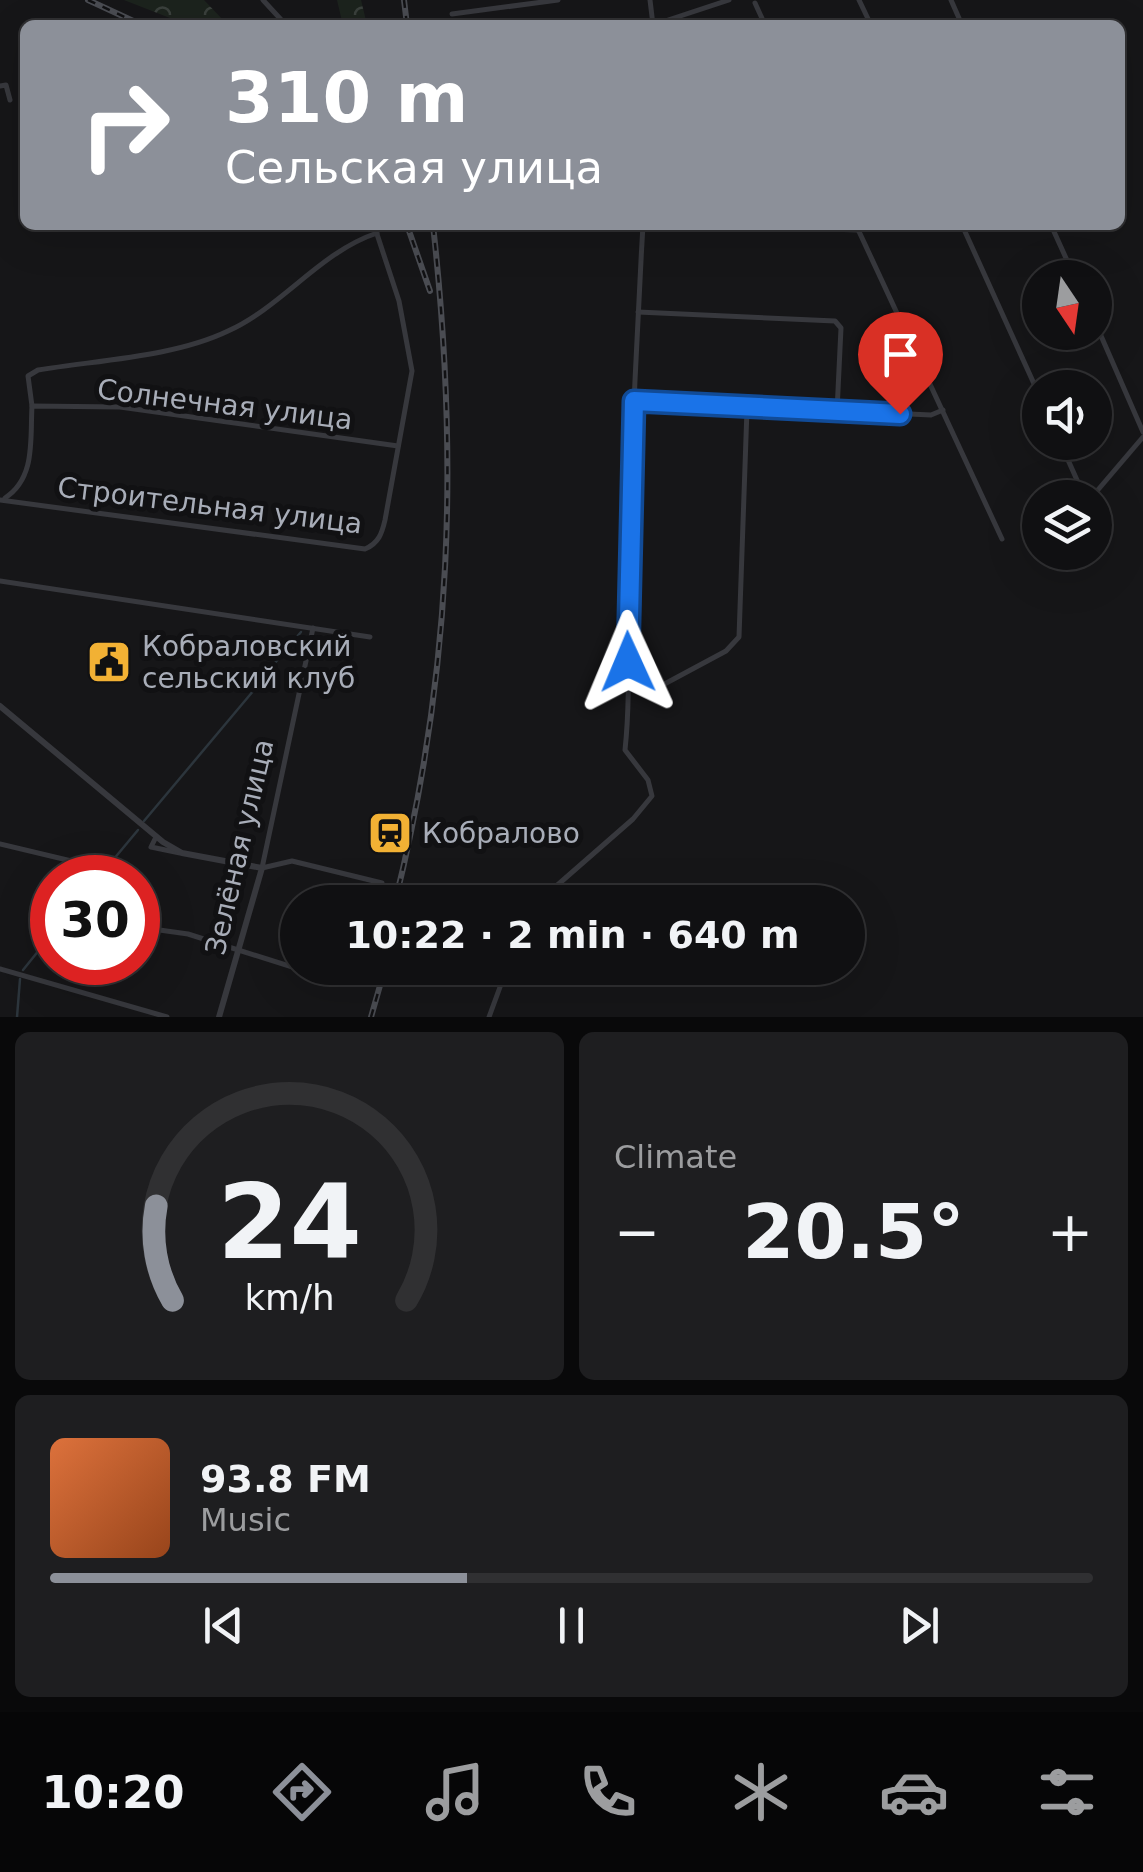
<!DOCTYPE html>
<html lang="en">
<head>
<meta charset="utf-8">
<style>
	body { margin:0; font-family:"DejaVu Sans",sans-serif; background:#1e1e20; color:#f1f3f6; height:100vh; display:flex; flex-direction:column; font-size:38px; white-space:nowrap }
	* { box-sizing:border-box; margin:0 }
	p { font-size:32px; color:#9c9d9f }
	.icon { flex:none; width:55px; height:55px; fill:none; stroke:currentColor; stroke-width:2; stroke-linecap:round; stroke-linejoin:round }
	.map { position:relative; height:1017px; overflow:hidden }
	.details { display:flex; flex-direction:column; gap:15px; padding:15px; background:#09090a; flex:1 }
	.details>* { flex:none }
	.banner { position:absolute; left:20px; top:20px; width:1105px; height:210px; border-radius:15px; box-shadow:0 10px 40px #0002,0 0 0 2px #303032; background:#8c9099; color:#fff; overflow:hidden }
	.needle { width:65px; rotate:167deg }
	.buttons { position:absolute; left:1022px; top:260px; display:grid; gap:20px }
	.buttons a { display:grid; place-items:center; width:90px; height:90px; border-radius:50%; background:#101012; box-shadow:0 10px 40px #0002,0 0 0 2px #303032; font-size:50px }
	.speed { position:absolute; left:30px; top:855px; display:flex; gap:20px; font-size:50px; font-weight:700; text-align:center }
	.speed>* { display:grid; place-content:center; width:130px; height:130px; border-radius:50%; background:#101012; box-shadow:0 10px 40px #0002,0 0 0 2px #303032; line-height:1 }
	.speed .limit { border:15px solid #d22; background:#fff; color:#111 }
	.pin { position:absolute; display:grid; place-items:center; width:85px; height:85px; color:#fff; margin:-102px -42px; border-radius:50% 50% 50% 0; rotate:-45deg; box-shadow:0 0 10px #0007 }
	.pin .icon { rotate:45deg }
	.me { position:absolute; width:110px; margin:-55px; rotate:359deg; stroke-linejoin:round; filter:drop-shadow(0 0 8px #0008) }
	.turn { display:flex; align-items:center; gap:35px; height:210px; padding:0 40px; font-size:45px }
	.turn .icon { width:130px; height:130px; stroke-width:2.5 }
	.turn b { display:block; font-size:70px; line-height:85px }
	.big { font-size:75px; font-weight:700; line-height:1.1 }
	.details .tile { flex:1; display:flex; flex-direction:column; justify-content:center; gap:15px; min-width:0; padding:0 35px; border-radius:15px; background:#1e1e20 }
	.details .dial { align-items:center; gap:0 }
	.dial svg { height:260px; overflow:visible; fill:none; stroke:#303032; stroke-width:7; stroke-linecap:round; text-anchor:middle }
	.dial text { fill:#f1f3f6; stroke:none }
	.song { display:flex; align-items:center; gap:30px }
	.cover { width:120px; height:120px; border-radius:15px; background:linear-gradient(135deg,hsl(20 70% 55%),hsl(20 70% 35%)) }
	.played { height:10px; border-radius:5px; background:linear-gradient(90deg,#8c9099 40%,#303032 40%) }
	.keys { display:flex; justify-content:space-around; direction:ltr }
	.heat { display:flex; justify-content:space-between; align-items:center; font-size:55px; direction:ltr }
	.details .tiles { flex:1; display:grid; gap:15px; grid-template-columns:1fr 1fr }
	.tile:last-child { grid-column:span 2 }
	.trip { position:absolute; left:280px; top:885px; width:585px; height:100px; border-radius:50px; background:#101012; box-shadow:0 10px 40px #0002,0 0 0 2px #303032; font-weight:700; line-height:100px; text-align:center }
	.tab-bar { display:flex; height:160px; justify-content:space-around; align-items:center; background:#060607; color:#9c9d9f }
	.tab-bar .icon { width:70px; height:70px }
	.tab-bar .active { color:#8c9099 }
	.tab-bar b { font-size:45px; color:#f1f3f6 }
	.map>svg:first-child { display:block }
</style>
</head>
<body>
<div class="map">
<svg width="1143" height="1017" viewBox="0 0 1143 1017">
	<defs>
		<pattern id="forest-crowns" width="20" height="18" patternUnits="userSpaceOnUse" patternTransform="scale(2.5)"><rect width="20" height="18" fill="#1c231d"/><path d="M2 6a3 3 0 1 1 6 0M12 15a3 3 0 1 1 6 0" fill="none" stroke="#3a403c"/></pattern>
	</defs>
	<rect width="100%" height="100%" fill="#161618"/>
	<g fill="url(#forest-crowns)">
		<polygon points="124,0 204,0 223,20 220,25 188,25"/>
		<polygon points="337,0 361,0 367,25 343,25"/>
	</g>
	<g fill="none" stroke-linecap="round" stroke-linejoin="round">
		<g stroke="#2c353c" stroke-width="2.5">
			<polyline points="274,664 301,632"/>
			<polyline points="144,821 270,671"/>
			<polyline points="108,866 138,830"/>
			<polyline points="98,878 103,872"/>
			<polyline points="23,970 52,934"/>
			<polyline points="17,1017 20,979"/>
		</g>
		<g stroke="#37383d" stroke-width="5">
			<polyline points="263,0 286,25"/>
			<polyline points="650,0 653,25"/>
			<polyline points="859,0 871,25"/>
			<polyline points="951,0 962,25"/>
			<polyline points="755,3 765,25"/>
			<polyline points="452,14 558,0"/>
			<polyline points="653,25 729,0"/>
			<polyline points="0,86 6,85 10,100"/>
			<polyline points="708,225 858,230 869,225"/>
			<polyline points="856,225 1002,539"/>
			<polyline points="962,225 1040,397"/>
			<polyline points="1051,225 1075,278"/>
			<polyline points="638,312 835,321 841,328 837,411"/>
			<polyline points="1095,322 1143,432"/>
			<polyline points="634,401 931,415 943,410"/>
			<path d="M 32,406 L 28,376 L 38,370 C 98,360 174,357 228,331 C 283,306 320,252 377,233"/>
			<polyline points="1060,442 1085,498"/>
			<path d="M 5,498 C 36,478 30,439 32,406 L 120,407 L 398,446"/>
			<polyline points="1091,498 1143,437"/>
			<path d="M 0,500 L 365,549 C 379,543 382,533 385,520 L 412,371 L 399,301 L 374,225"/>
			<polyline points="0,581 370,637"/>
			<polyline points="313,628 262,868 292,861 382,883"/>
			<polyline points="629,688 657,688 726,651 739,637 747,409"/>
			<polyline points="156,837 151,847 180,853"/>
			<polyline points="0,844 105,869"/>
			<path d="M 538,902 L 633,819 L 652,796 L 648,780 L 625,750 C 631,694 627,638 628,582 C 631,463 636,344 643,225"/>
			<polyline points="138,927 188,934 346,984"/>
			<polyline points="0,969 167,1017"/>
			<polyline points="489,1017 507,968"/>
		</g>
		<polyline stroke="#37383d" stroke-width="6" points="0,706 163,842 182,853 262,868 219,1017"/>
		<defs>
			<g id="rail">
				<polyline points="88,0 142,25"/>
				<polyline points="404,0 407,25"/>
				<polyline points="407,225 430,291"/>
				<path d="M 395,902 C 452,673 459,459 433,225"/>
				<polyline points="371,1017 385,968"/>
			</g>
		</defs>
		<use href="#rail" stroke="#4a4c52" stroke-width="6"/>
		<use href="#rail" stroke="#111113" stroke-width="2.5" stroke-dasharray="8" stroke-linecap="butt"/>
	</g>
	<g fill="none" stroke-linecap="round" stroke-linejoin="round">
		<defs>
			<polyline id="route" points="628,662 634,401 900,414"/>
		</defs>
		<use href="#route" stroke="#114b97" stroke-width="25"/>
		<use href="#route" stroke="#1a73e8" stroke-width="18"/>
	</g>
	<defs>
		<symbol id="civic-square" viewBox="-11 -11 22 22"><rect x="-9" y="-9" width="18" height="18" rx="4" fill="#f2b134" stroke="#111113"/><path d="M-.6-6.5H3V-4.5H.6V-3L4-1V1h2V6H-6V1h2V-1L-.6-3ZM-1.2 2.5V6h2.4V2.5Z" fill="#111"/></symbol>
		<symbol id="station-square" viewBox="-11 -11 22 22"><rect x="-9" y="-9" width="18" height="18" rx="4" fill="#f2b134" stroke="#111113"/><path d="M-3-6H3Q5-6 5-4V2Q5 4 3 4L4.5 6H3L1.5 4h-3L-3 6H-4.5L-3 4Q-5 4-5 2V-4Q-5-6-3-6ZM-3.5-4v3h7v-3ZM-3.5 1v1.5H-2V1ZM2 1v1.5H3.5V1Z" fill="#111"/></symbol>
	</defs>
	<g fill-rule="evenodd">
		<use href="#civic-square" x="84" y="637" width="50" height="50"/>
		<use href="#station-square" x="365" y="808" width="50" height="50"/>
	</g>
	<g text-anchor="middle" stroke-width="10" stroke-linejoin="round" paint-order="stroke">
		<g font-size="28" fill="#a8adb8" stroke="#111113">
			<text transform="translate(225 404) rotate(7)" y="10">Солнечная улица</text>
			<text transform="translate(210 505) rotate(7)" y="10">Строительная улица</text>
			<text transform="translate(239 847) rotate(-77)" y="10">Зелёная улица</text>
		</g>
		<g font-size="28" fill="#a8adb8" stroke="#111113" text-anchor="start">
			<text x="142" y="656">Кобраловский<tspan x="142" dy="32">сельский клуб</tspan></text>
			<text x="422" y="843">Кобралово</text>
		</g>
	</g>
</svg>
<div class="buttons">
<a><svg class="needle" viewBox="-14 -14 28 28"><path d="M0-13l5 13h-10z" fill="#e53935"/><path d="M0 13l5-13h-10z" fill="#9c9d9f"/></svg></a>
<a><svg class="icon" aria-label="sound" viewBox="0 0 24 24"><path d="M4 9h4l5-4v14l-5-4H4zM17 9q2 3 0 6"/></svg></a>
<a><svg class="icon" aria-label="layers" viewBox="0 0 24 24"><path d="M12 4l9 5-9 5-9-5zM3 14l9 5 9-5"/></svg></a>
</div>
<div class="speed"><div class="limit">30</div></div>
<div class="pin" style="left:900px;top:414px;background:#d93025"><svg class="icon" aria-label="arrive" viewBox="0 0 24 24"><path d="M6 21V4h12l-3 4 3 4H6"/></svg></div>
<svg class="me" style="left:628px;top:662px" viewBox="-20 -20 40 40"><path d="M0-17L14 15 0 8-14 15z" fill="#1a73e8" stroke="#fff" stroke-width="4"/></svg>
<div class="trip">10:22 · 2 min · 640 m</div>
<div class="banner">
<div class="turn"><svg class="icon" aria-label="right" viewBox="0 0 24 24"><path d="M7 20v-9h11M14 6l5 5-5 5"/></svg><div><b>310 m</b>Сельская улица</div></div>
</div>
</div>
<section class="details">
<div class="tiles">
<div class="tile dial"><svg viewBox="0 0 100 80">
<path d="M14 69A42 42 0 1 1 86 69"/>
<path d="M14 69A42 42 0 0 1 9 40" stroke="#8c9099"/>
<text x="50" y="56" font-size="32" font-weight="700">24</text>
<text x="50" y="72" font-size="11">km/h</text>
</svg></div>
<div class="tile"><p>Climate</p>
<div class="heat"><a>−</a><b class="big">20.5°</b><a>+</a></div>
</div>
<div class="tile">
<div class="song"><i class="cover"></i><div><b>93.8 FM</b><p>Music</p></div></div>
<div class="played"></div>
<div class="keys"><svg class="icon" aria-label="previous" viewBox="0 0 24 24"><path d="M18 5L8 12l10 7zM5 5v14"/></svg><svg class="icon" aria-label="pause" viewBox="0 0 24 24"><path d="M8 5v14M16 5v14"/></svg><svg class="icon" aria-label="next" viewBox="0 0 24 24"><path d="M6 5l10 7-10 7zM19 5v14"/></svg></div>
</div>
</div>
</section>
<nav class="tab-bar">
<b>10:20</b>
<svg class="icon active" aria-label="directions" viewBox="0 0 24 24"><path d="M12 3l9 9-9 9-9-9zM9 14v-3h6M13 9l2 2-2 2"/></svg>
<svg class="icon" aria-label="music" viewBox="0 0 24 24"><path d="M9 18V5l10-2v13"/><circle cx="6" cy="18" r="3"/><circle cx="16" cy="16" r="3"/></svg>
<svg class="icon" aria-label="phone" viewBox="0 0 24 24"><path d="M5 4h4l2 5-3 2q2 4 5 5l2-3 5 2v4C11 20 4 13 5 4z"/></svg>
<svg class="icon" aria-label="climate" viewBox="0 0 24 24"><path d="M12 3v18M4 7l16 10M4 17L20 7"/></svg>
<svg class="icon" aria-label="car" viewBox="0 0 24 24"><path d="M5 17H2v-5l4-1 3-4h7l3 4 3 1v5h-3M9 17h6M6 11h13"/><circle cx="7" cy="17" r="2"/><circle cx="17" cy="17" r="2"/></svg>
<svg class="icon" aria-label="filters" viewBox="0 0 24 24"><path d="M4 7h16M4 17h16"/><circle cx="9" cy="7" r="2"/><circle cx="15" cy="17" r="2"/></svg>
</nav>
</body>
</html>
